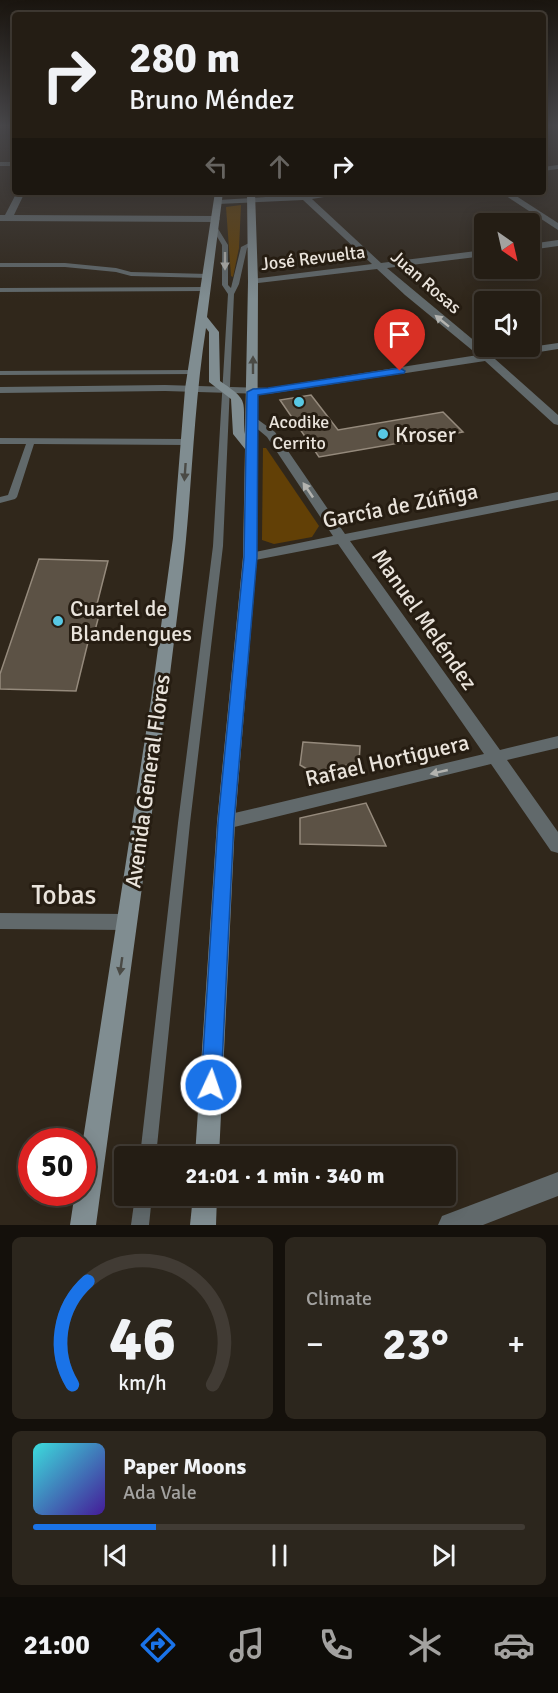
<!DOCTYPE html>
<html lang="en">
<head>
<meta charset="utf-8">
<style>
	body { margin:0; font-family:Signika,sans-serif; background:#2c261d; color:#f1f3f6; height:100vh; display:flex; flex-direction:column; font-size:22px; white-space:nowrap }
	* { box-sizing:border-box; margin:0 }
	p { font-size:20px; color:#a3a2a0 }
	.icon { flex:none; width:33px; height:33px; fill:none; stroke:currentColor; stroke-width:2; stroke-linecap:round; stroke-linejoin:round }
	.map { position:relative; height:1225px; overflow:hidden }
	.panel { display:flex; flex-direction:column; gap:12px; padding:12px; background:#14100b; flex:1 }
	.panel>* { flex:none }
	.guide { position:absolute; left:12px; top:12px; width:534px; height:183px; border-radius:6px; box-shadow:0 3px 15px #0003,0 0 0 2px #413b34; background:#241d14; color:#f1f3f6; overflow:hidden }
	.needle { width:39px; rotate:146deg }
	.fabs { position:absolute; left:474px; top:213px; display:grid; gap:12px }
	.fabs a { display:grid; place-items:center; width:66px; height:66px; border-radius:6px; background:#241d14; box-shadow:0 3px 15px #0003,0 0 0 2px #413b34; font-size:30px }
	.speed { position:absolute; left:18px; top:1128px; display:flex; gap:12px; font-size:30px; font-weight:700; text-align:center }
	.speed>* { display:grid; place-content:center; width:78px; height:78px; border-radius:50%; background:#241d14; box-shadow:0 3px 15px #0003,0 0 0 2px #413b34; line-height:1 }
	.speed .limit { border:9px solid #d22; background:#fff; color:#111 }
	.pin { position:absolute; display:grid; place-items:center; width:51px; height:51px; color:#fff; margin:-62px -26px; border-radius:50% 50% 50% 0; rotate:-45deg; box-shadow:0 0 6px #0007 }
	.pin .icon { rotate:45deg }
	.me { position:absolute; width:66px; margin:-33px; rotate:3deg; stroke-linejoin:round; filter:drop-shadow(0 0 4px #0008) }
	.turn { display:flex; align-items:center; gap:21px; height:126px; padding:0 18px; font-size:27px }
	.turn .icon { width:78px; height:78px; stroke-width:2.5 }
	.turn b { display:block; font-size:42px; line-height:51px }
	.lanes { display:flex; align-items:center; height:57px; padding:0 18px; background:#0003; justify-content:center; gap:30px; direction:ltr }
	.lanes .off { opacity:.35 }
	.big { font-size:45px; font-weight:700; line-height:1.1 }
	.panel .card { flex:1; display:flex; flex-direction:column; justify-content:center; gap:9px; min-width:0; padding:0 21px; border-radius:9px; background:#2c261d }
	.panel .dial { align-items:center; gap:0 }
	.dial svg { height:156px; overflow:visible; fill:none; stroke:#413b34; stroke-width:7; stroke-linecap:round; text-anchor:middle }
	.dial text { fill:#f1f3f6; stroke:none }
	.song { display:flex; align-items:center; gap:18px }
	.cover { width:72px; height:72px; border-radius:9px; background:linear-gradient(135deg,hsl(180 70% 55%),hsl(260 70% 35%)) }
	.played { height:6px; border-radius:3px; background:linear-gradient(90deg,#1a73e8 25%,#413b34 25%) }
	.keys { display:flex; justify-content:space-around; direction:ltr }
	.heat { display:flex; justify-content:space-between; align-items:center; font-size:33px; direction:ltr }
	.panel .tiles { flex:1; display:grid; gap:12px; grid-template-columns:1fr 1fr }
	.card:last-child { grid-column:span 2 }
	.trip { position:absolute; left:114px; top:1146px; width:342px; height:60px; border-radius:6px; background:#241d14; box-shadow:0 3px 15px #0003,0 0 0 2px #413b34; font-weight:700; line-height:60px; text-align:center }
	.tabs { display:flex; height:96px; justify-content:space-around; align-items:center; background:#0e0c08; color:#a3a2a0 }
	.tabs .icon { width:42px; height:42px }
	.tabs .on { color:#1a73e8 }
	.tabs b { font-size:27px; color:#f1f3f6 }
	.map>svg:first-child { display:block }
</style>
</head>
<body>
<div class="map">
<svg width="558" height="1225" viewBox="0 0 558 1225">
	<rect width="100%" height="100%" fill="#30271b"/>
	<g fill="#624006">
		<polygon points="241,205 239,248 233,277 231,276 226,207"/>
		<polygon points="263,448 266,448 319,526 312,537 274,544 262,540"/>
	</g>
	<g fill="#5c5245" stroke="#958a7c" stroke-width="1.5">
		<polygon points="311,395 338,430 443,412 463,432 319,457 280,400"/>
		<polygon points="39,559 108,561 97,604 102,604 93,638 89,638 76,691 0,689 0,674"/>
		<polygon points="303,742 360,746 359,763 312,772 300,765"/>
		<polygon points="366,803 386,846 300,844 300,818"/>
	</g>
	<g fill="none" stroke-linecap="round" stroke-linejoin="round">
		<g fill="#61696b" fill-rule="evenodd">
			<polygon points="215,226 217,227 228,245 228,285 231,288 241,247 251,242 254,244 247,248 239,284 234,294 223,546 190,823 156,1156 140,1156 178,823 213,546 228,294 222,285 222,245 212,228"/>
			<polygon points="0,263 65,263 116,268 131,272 209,274 212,276 209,278 131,276 116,272 65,267 0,267"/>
			<polygon points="0,288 206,287 209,289 206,291 0,292"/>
			<polygon points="194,370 198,372 197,374 0,375 0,371"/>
			<polygon points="0,438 187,439 191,442 187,445 34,444 17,497 15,499 0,503 0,497 8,495 26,444 0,444"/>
			<polygon points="135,1196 152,1196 149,1225 131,1225"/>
		</g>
		<g fill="#61696b" fill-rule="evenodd">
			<rect x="0" y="162" width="15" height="4"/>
			<polygon points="558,165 558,169 543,171 543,167"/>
			<polygon points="17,192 25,192 14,215 216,216 220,219 216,222 0,221 0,215 5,215"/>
			<polygon points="296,192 305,192 307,194 354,192 312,199 381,263 484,250 484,256 387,268 489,353 558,343 558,349 495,359 558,415 558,425 554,424 485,361 268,394 165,391 0,393 0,387 165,385 268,388 478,355 405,295 377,269 250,284 250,280 253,279 372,264 303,200 218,204 214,202 218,200 298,195"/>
			<polygon points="500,192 510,192 558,223 558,230"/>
			<polygon points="558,240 558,246 530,250 530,244"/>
			<polygon points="253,416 275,432 345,534 558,492 558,500 350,541 500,750 558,736 558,748 507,760 558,832 558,853 551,851 491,764 226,829 219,827 217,822 219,817 226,815 484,754 338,544 250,561 243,557 250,553 333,536 267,437 247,420"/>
			<polygon points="0,913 127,914 134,916 137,922 134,928 127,930 0,929"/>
			<polygon points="558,1172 558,1196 483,1225 438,1225 442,1216"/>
		</g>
		<g fill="#808d91" fill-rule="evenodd">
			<path d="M 215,192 L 223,192 L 207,317 L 219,332 L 220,381 C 251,402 242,400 245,434 L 248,282 L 247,192 L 255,192 L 258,282 L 257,557 L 235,822 L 219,1156 L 195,1156 L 217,822 L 243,557 L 245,449 L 233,434 L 231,399 L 209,382 L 209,332 L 206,328 C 193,411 192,494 182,577 C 156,793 125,1009 96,1225 L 70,1225 L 75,1192 L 82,1192 L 82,1146 L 151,700 L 173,538 L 185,389 Z"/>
			<polygon points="193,1196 217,1196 216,1225 190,1225"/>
		</g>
	</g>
	<defs><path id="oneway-solid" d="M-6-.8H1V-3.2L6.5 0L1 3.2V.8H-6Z" transform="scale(1.5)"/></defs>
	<g fill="#b3b3af">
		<use href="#oneway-solid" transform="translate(225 261) rotate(90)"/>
		<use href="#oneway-solid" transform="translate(442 321) rotate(-141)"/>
		<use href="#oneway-solid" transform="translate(308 490) rotate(-124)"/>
		<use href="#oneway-solid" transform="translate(439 772) rotate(167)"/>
	</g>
	<g fill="#4a4a45">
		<use href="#oneway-solid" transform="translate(253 365) rotate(-90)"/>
		<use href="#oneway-solid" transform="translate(185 472) rotate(94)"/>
		<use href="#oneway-solid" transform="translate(121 966) rotate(98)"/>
	</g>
	<linearGradient id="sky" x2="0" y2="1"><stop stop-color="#1a150f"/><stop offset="0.42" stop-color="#48474a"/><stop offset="1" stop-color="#48474a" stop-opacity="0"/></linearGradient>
	<rect width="558" height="299" fill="url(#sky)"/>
	<polygon fill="#1a73e8" stroke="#114b97" stroke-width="1.5" points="400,368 405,371 404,373 258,395 257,557 234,822 221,1085 218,1092 211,1094 204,1092 201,1085 218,822 244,557 247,392 253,389 268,388"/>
	<g fill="#58c8e4" stroke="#261d12" stroke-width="2">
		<circle cx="299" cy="402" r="6"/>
		<circle cx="383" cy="434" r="6"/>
		<circle cx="58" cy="621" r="6"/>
	</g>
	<g text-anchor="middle" stroke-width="6" stroke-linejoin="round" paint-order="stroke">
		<g font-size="18" fill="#eae4dc" stroke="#261d12">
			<text transform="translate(313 258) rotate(-7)" y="6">José Revuelta</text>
			<text transform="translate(426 282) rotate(41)" y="6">Juan Rosas</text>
		</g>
		<g font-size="18" fill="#eae4dc" stroke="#261d12">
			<text x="299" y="428">Acodike<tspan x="299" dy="21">Cerrito</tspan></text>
		</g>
		<g font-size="22" fill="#eae4dc" stroke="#261d12" text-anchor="start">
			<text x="395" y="442">Kroser</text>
			<text x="70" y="616">Cuartel de<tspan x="70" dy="25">Blandengues</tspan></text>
		</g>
		<g font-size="22" fill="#eae4dc" stroke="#261d12">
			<text transform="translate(400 505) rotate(-11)" y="8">García de Zúñiga</text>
			<text transform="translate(425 619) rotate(55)" y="8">Manuel Meléndez</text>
			<text transform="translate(387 760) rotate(-13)" y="8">Rafael Hortiguera</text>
			<text transform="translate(147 781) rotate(-82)" y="8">Avenida General Flores</text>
		</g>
		<g font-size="27" fill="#eae4dc" stroke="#261d12">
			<text x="64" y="904">Tobas</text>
		</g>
	</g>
</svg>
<div class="fabs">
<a><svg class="needle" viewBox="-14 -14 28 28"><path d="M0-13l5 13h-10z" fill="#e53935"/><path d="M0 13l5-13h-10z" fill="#a3a2a0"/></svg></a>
<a><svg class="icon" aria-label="sound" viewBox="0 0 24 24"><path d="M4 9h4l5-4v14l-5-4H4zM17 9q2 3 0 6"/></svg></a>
</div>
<div class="speed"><div class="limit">50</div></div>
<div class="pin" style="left:400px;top:371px;background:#d93025"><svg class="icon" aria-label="arrive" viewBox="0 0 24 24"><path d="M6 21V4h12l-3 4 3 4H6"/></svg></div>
<svg class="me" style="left:211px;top:1085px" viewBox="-20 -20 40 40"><circle r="17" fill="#1a73e8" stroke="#fff" stroke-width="3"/><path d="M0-11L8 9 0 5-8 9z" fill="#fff"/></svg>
<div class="trip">21:01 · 1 min · 340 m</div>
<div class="guide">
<div class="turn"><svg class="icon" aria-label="right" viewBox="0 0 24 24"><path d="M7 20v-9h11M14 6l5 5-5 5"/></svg><div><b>280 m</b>Bruno Méndez</div></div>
<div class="lanes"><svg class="icon off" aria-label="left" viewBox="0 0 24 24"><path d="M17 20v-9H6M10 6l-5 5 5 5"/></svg><svg class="icon off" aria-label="ahead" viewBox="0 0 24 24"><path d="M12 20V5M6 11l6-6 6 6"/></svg><svg class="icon" aria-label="right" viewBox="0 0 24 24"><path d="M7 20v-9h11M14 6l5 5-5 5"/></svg></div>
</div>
</div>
<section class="panel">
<div class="tiles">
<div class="card dial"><svg viewBox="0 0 100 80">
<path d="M14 69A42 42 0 1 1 86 69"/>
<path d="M14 69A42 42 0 0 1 22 16" stroke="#1a73e8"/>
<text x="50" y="56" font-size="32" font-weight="700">46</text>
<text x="50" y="72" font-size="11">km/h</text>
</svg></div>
<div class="card"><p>Climate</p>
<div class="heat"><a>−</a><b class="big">23°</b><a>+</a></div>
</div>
<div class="card">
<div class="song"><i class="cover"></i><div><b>Paper Moons</b><p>Ada Vale</p></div></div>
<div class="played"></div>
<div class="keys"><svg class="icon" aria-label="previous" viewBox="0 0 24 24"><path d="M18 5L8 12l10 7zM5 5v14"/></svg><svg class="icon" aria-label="pause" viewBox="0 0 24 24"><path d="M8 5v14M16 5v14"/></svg><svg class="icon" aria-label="next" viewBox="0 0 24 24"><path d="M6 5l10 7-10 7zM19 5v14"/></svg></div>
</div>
</div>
</section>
<nav class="tabs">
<b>21:00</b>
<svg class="icon on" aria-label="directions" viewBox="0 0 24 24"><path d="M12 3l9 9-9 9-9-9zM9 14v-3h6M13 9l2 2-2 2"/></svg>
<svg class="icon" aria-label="music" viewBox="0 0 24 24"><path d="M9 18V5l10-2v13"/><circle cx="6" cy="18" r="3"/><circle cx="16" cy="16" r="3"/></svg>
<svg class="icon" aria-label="phone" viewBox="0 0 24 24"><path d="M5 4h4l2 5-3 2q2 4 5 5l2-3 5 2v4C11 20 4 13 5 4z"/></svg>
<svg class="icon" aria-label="climate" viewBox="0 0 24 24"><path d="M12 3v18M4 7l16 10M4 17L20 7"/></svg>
<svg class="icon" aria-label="car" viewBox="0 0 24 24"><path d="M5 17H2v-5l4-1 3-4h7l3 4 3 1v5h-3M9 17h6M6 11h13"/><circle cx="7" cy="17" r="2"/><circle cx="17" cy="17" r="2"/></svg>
</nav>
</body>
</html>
